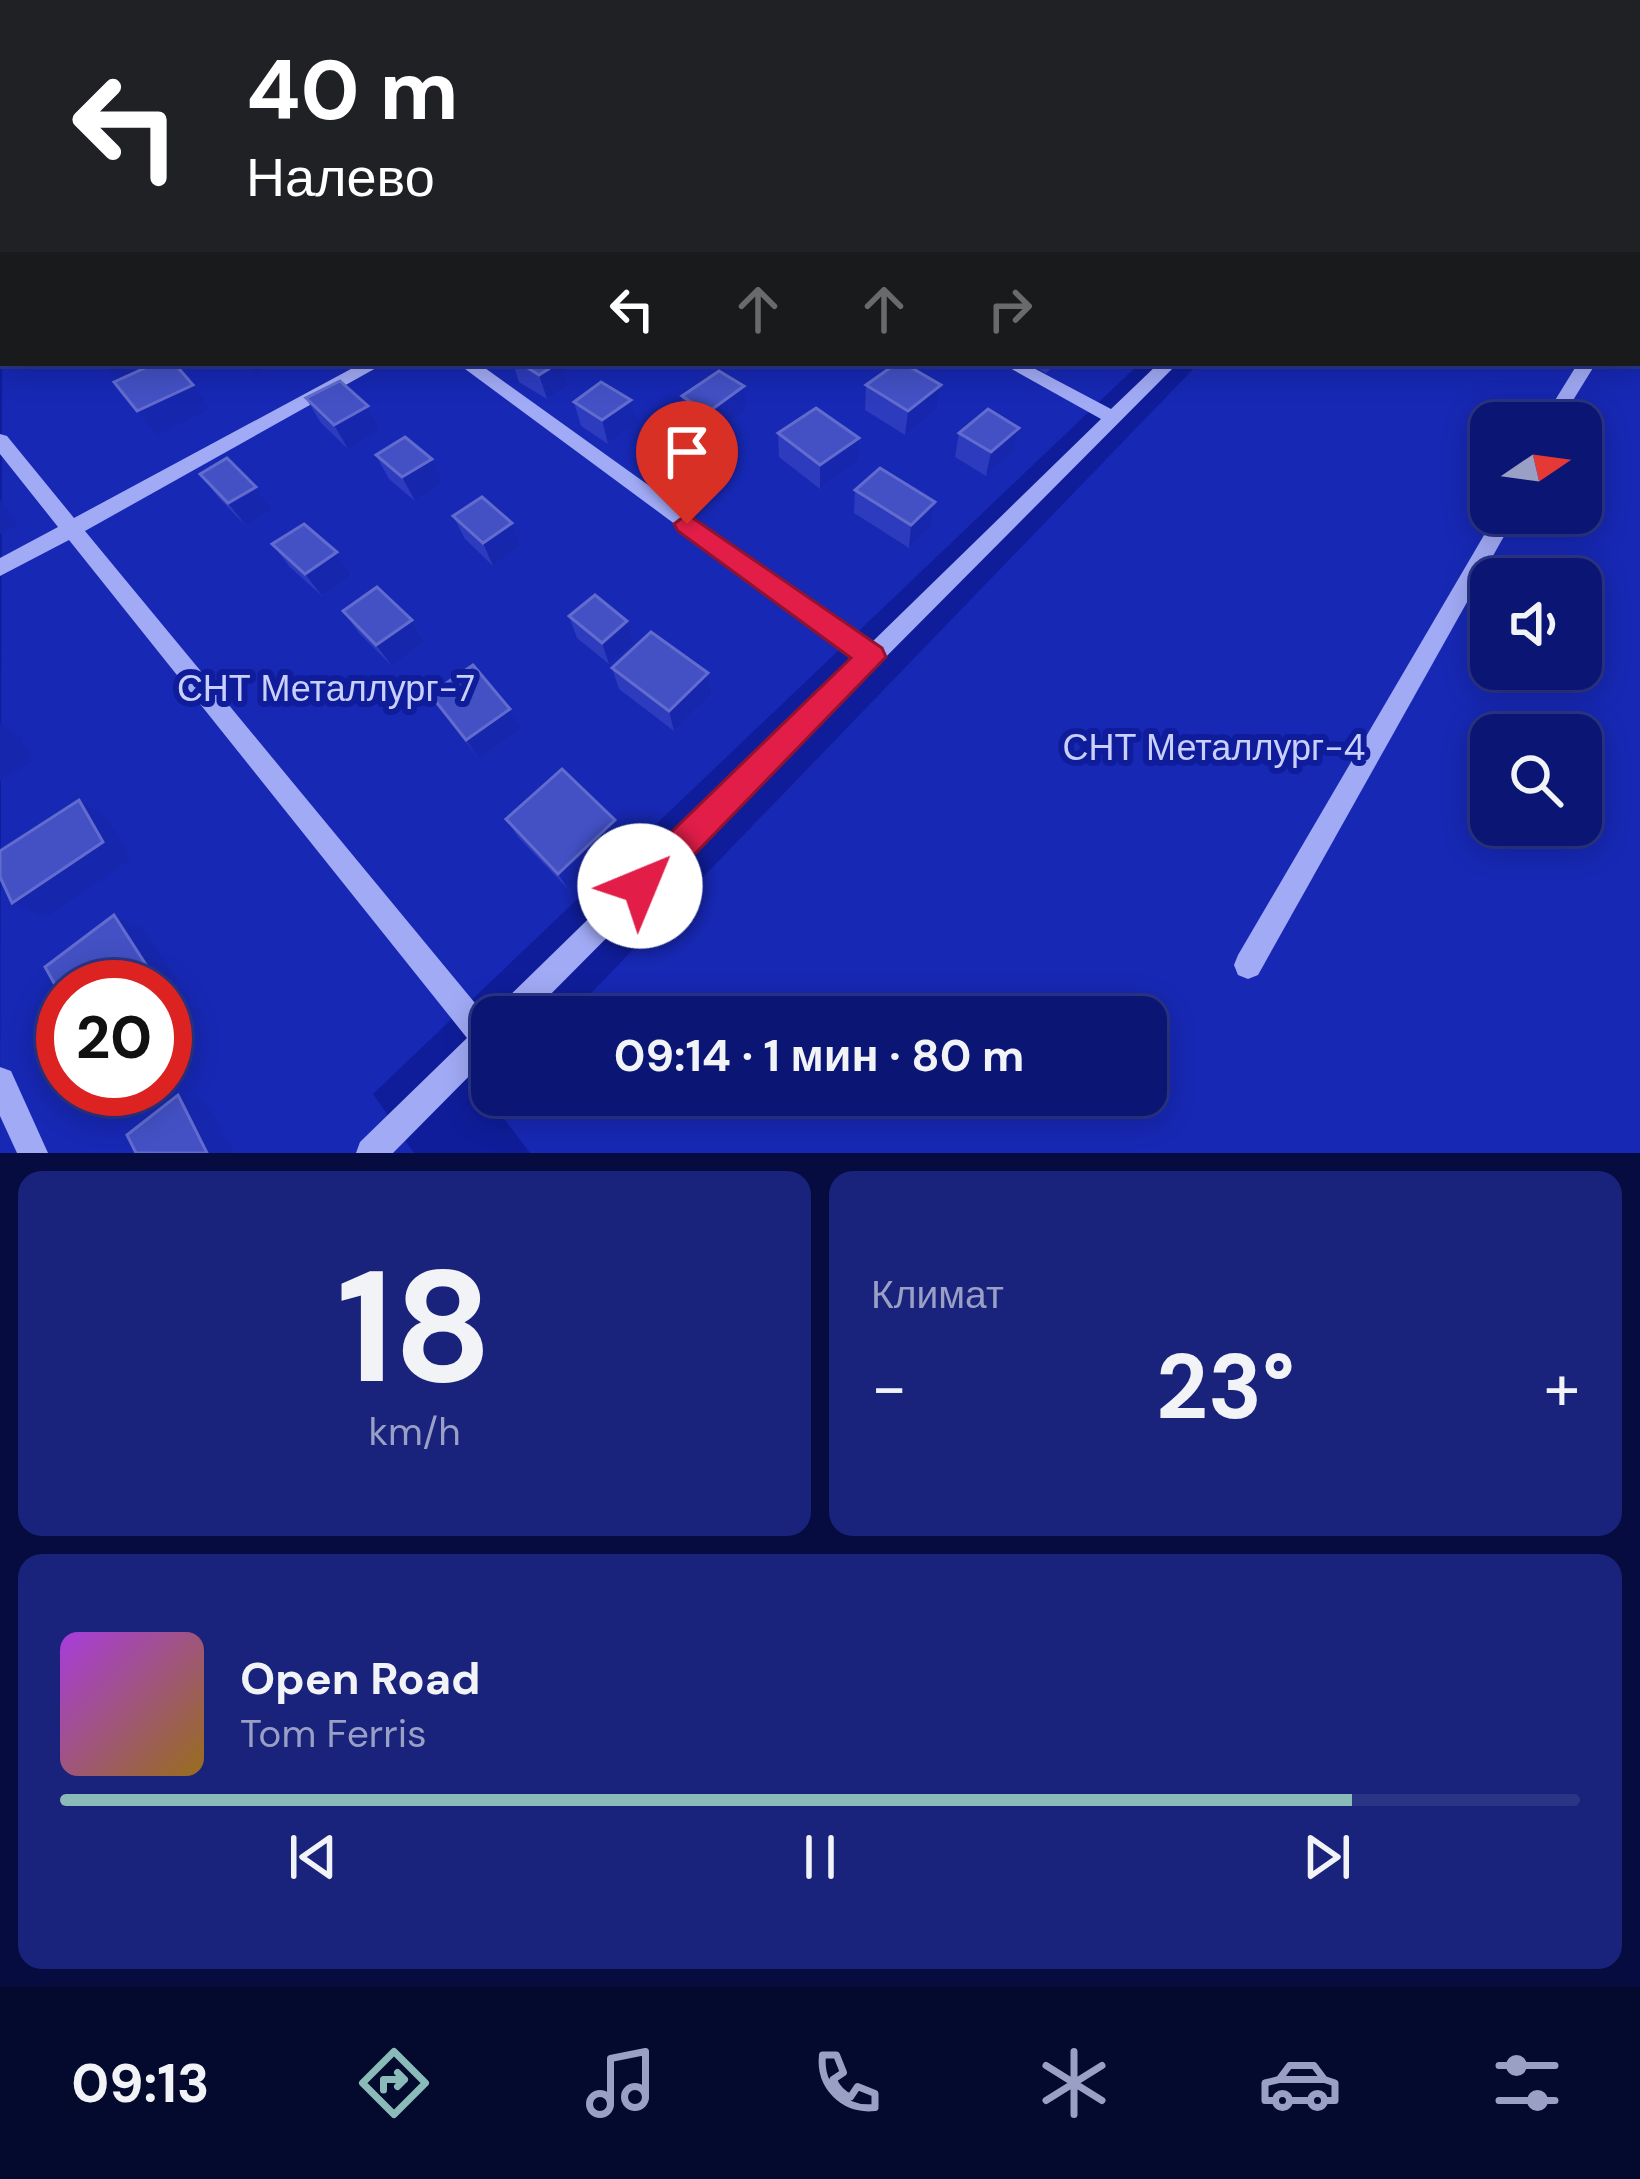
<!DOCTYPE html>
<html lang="ru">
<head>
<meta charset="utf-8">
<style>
	body { margin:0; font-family:"DM Sans",sans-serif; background:#19237c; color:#f1f3f6; height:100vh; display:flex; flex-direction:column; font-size:45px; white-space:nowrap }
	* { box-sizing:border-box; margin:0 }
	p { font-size:39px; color:#9a9fc5 }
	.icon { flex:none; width:66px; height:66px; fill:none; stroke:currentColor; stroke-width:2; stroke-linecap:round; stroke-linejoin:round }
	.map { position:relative; height:1153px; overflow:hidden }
	.sheet { display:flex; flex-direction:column; gap:18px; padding:18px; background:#060c40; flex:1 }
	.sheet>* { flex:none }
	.hud { position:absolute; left:0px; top:0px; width:1641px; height:366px; box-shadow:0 6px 30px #0003,0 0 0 3px #2b3586; background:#202124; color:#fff; overflow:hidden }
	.needle { width:78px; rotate:77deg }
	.tools { position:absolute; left:1470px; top:402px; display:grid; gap:24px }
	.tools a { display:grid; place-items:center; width:132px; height:132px; border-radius:24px; background:#0b1674; box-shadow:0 6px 30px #0003,0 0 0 3px #2b3586; font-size:60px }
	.speed { position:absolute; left:36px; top:960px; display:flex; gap:24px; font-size:60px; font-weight:700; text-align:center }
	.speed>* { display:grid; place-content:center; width:156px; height:156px; border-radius:50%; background:#0b1674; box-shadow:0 6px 30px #0003,0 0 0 3px #2b3586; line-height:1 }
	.speed .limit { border:18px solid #d22; background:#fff; color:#111 }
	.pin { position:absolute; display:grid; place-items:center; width:102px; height:102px; color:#fff; margin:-123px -51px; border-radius:50% 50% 50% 0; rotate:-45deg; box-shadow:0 0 12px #0007 }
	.pin .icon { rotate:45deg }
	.me { position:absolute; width:132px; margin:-66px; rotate:45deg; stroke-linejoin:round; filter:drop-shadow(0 0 9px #0008) }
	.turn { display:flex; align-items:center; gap:42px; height:252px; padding:0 48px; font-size:54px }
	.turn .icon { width:156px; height:156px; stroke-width:2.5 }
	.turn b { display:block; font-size:84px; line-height:102px }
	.lanes { display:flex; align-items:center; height:114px; padding:0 48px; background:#0003; justify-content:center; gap:60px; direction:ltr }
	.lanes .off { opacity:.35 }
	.big { font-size:90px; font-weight:700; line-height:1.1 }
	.sheet .tile { flex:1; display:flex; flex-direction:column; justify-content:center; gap:18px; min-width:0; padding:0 42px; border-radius:24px; background:#19237c }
	.sheet .dial { align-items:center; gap:0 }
	.dial b { font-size:156px; line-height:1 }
	.song { display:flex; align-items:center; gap:36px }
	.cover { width:144px; height:144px; border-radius:18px; background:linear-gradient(135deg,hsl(280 70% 55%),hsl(40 70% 35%)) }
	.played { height:12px; border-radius:6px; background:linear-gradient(90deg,#8bbbb9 85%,#2b3586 85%) }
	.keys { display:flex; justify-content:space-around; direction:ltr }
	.heat { display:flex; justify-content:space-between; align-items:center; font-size:66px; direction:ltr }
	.sheet .tiles { flex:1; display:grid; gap:18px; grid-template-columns:1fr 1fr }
	.tile:last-child { grid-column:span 2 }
	.trip { position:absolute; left:471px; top:996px; width:696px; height:120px; border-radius:24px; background:#0b1674; box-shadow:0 6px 30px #0003,0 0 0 3px #2b3586; font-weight:700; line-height:120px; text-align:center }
	.tab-bar { display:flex; height:192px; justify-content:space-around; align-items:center; background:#04092e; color:#9a9fc5 }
	.tab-bar .icon { width:84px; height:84px }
	.tab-bar .selected { color:#8bbbb9 }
	.tab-bar b { font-size:54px; color:#f1f3f6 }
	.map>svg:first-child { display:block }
</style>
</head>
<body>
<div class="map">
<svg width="1640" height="1153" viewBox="0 0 1640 1153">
	<rect width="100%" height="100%" fill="#0f1d9a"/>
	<g fill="#1728b4" fill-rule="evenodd">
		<polygon points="287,0 1524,0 1530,3 266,3"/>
		<path d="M 3,43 L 3,363 L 1140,363 L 373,1094 L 414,1153 L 0,1153 ZM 63,987 L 165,987 L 165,1089 L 63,1089 Z"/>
		<path d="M 1640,199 L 1640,1153 L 530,1153 L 489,1099 L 493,1095 L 1146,1095 L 1146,1017 L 568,1017 L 1199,363 L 1638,363 ZM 1491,423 L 1581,423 L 1581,513 L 1491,513 ZM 1491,579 L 1581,579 L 1581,669 L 1491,669 ZM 1491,735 L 1581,735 L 1581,825 L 1491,825 Z"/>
	</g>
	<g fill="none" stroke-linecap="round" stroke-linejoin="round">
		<g fill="#a1abf5" fill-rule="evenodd">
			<polygon points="300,0 334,0 330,3 295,3"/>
			<polygon points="656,0 672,0 676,3 660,3"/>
			<polygon points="1027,0 1042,0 1024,3"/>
			<polygon points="1512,0 1527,0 1530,3 1515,3"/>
			<polygon points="1538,0 1552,0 1556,3 1541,3"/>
			<rect x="0" y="34" width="3" height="6"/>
			<polygon points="1638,40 1640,41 1640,49 1638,48"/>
			<polygon points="3,173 3,182 0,183 0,174"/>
			<rect x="1638" y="201" width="2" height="9"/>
			<polygon points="1640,280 1640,292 1638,293 1638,281"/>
			<polygon points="362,363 385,363 85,531 489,1020 492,1019 492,1053 393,1153 356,1153 360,1142 467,1038 69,540 0,576 0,558 58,527 0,454 0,434 7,436 74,518"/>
			<polygon points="457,363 478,363 870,644 1101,419 1001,363 1024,363 1111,409 1159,363 1178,363 528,1017 494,1017 498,1007 856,658"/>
			<polygon points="1578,363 1596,363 1559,423 1541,423"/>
			<polygon points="1497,513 1517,513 1258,975 1248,979 1238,975 1234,965 1238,955"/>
			<polygon points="0,1067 11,1071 48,1153 17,1153 0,1116"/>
		</g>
	</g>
	<g fill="#2d3cbe">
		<rect x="756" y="0" width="37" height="3"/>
		<polygon points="905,0 944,0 943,3 905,3"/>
		<polygon points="1152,0 1186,0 1186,3 1151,3"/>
		<polygon points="513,363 562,363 569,385 547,399 519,382"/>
		<polygon points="1027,363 1057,363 1046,373"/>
		<polygon points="866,385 941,385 937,410 905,435 865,410"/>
		<polygon points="682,396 746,411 710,437 686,421"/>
		<polygon points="306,398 368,406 381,431 348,449 321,423"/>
		<polygon points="574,402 637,424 608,444 581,426"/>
		<polygon points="1019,428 1013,452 986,476 955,457 959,433"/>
		<polygon points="778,433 858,462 820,489 779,457"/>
		<polygon points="376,455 443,482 415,501 389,479"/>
		<polygon points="200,474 256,487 273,510 246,526 218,497"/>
		<polygon points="855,490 935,502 932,526 909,548 854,513"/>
		<polygon points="453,516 512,523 521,546 493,566 465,539"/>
		<polygon points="272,544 337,552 352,575 322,596 290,567"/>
		<polygon points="343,611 412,620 425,642 392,666 359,633"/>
		<polygon points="569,616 627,621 634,643 609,664 577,638"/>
		<polygon points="612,668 708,673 712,694 674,731 619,689"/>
		<polygon points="430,694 521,729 479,759"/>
		<polygon points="506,819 615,820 623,837 569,890 518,837"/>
	</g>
	<g fill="#1727ad">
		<polygon points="266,0 302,0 303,3 268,3"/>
		<polygon points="438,0 466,0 466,3 439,3"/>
		<rect x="561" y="0" width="23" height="3"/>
		<rect x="775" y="0" width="18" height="3"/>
		<polygon points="3,217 3,249 0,250 0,218"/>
		<polygon points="3,264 3,287 0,284 0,265"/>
		<polygon points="103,363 151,363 116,380"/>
		<polygon points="248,363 275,363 255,374"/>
		<polygon points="558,363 562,363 569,385 547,399 539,375"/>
		<polygon points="193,385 210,409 157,435 137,411"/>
		<polygon points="941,385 937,410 905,435 908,411"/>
		<polygon points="744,386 746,411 710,437 707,413"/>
		<polygon points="631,400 637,424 608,444 602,420"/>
		<polygon points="368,406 381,431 348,449 334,425"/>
		<polygon points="1019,428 1013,452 986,476 991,452"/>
		<polygon points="859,438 858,462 820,489 820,465"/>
		<polygon points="432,459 443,482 415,501 402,477"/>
		<polygon points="256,487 273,510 246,526 228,503"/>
		<polygon points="0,499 17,526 0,534"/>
		<polygon points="935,502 932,526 909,548 911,525"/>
		<polygon points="512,523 521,546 493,566 483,543"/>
		<polygon points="337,552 352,575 322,596 305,574"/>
		<polygon points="412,620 425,642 392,666 376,645"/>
		<polygon points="627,621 634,643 609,664 602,643"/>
		<polygon points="708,673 712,694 674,731 669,711"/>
		<polygon points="510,709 521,729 479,759 466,740"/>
		<polygon points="0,723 19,735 33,760 0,781"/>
		<polygon points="79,800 108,818 131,859 45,918 12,903"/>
		<polygon points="615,820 623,837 569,890 558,874"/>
		<polygon points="114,915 144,929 177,981 165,990 165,987 123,987"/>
		<polygon points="178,1095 207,1102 234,1153 207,1153"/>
	</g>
	<g fill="#4351c5" stroke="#616cce" stroke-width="3">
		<polygon points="821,0 856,0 850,3 829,3"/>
		<polygon points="1354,0 1379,0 1375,3 1364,3"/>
		<polygon points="3,243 3,264 0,265 0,244"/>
		<polygon points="156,363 174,363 193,385 137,411 114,382"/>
		<polygon points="520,363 558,363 539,375"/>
		<polygon points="897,363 903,363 941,385 908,411 866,385"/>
		<polygon points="719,371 744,386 707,413 682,396"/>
		<polygon points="340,381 368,406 334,425 306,398"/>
		<polygon points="601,382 631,400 602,420 574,402"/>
		<polygon points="816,408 859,438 820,465 778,433"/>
		<polygon points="988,409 1019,428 991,452 959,433"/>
		<polygon points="405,437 432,459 402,477 376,455"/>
		<polygon points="227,458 256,487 228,503 200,474"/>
		<polygon points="880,468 935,502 911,525 855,490"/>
		<polygon points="482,497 512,523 483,543 453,516"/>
		<polygon points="304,524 337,552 305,574 272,544"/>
		<polygon points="377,587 412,620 376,645 343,611"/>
		<polygon points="595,595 627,621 602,643 569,616"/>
		<polygon points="651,632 708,673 669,711 612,668"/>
		<polygon points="473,665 510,709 466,740 430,694"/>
		<polygon points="562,769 615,820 558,874 506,819"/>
		<polygon points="79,800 103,842 12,903 0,877 0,851"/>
		<polygon points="114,915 148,968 123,987 63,987 63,999 45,967"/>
		<polygon points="178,1095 207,1153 136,1153 127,1135"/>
	</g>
	<polygon fill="#e11d48" stroke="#92132f" stroke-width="3" points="687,514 882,648 886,657 652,898 640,903 628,898 623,886 628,874 851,658 678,531 674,524"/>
	<g text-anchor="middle" stroke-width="12" stroke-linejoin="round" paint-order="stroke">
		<g font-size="36" fill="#cad0fe" stroke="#0f1d9a">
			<text x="326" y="701">СНТ Металлург-7</text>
			<text x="1214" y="760">СНТ Металлург-4</text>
		</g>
	</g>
</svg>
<div class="tools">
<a><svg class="needle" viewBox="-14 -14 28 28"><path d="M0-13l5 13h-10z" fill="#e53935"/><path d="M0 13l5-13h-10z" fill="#9a9fc5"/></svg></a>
<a><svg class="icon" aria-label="sound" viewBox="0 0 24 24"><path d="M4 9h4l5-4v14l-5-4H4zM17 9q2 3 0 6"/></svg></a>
<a><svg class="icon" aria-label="search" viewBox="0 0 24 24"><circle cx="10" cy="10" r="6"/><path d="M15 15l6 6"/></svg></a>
</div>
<div class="speed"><div class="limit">20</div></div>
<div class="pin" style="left:687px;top:524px;background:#d93025"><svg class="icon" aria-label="arrive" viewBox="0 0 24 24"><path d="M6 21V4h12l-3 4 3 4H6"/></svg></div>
<svg class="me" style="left:640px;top:886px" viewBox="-20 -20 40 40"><circle r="19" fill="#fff"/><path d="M0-13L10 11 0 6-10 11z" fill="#e11d48"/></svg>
<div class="trip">09:14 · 1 мин · 80 m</div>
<div class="hud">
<div class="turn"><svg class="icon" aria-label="left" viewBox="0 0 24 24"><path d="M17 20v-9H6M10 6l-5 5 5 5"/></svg><div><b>40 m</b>Налево</div></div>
<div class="lanes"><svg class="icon" aria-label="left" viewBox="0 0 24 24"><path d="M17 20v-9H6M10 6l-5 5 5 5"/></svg><svg class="icon off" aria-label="ahead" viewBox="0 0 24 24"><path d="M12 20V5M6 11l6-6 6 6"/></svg><svg class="icon off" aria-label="ahead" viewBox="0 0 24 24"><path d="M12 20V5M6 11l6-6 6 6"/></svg><svg class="icon off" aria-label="right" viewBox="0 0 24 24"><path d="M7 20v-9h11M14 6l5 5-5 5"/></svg></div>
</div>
</div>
<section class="sheet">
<div class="tiles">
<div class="tile dial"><b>18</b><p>km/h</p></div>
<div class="tile"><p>Климат</p>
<div class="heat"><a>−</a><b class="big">23°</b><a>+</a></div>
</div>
<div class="tile">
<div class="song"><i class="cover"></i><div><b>Open Road</b><p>Tom Ferris</p></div></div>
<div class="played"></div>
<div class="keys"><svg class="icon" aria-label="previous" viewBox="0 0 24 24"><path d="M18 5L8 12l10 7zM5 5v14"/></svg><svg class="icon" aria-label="pause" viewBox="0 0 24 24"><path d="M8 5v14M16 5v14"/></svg><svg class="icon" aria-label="next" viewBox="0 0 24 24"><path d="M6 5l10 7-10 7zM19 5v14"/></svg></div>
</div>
</div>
</section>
<nav class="tab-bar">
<b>09:13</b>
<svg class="icon selected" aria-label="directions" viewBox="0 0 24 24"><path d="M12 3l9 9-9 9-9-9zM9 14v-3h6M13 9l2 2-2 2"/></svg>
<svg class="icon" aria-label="music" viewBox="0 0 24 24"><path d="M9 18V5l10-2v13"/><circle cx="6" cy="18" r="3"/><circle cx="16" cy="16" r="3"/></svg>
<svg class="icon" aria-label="phone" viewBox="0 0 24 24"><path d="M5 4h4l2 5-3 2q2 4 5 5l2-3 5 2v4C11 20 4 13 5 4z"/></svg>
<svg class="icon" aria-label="climate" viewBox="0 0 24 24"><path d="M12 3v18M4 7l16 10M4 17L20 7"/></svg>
<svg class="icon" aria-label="car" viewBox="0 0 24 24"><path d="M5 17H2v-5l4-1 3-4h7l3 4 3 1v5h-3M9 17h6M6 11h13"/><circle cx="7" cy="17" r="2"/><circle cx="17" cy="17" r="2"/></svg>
<svg class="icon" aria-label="filters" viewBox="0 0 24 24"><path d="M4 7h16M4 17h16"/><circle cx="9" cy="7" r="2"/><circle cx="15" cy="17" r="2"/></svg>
</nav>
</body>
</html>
